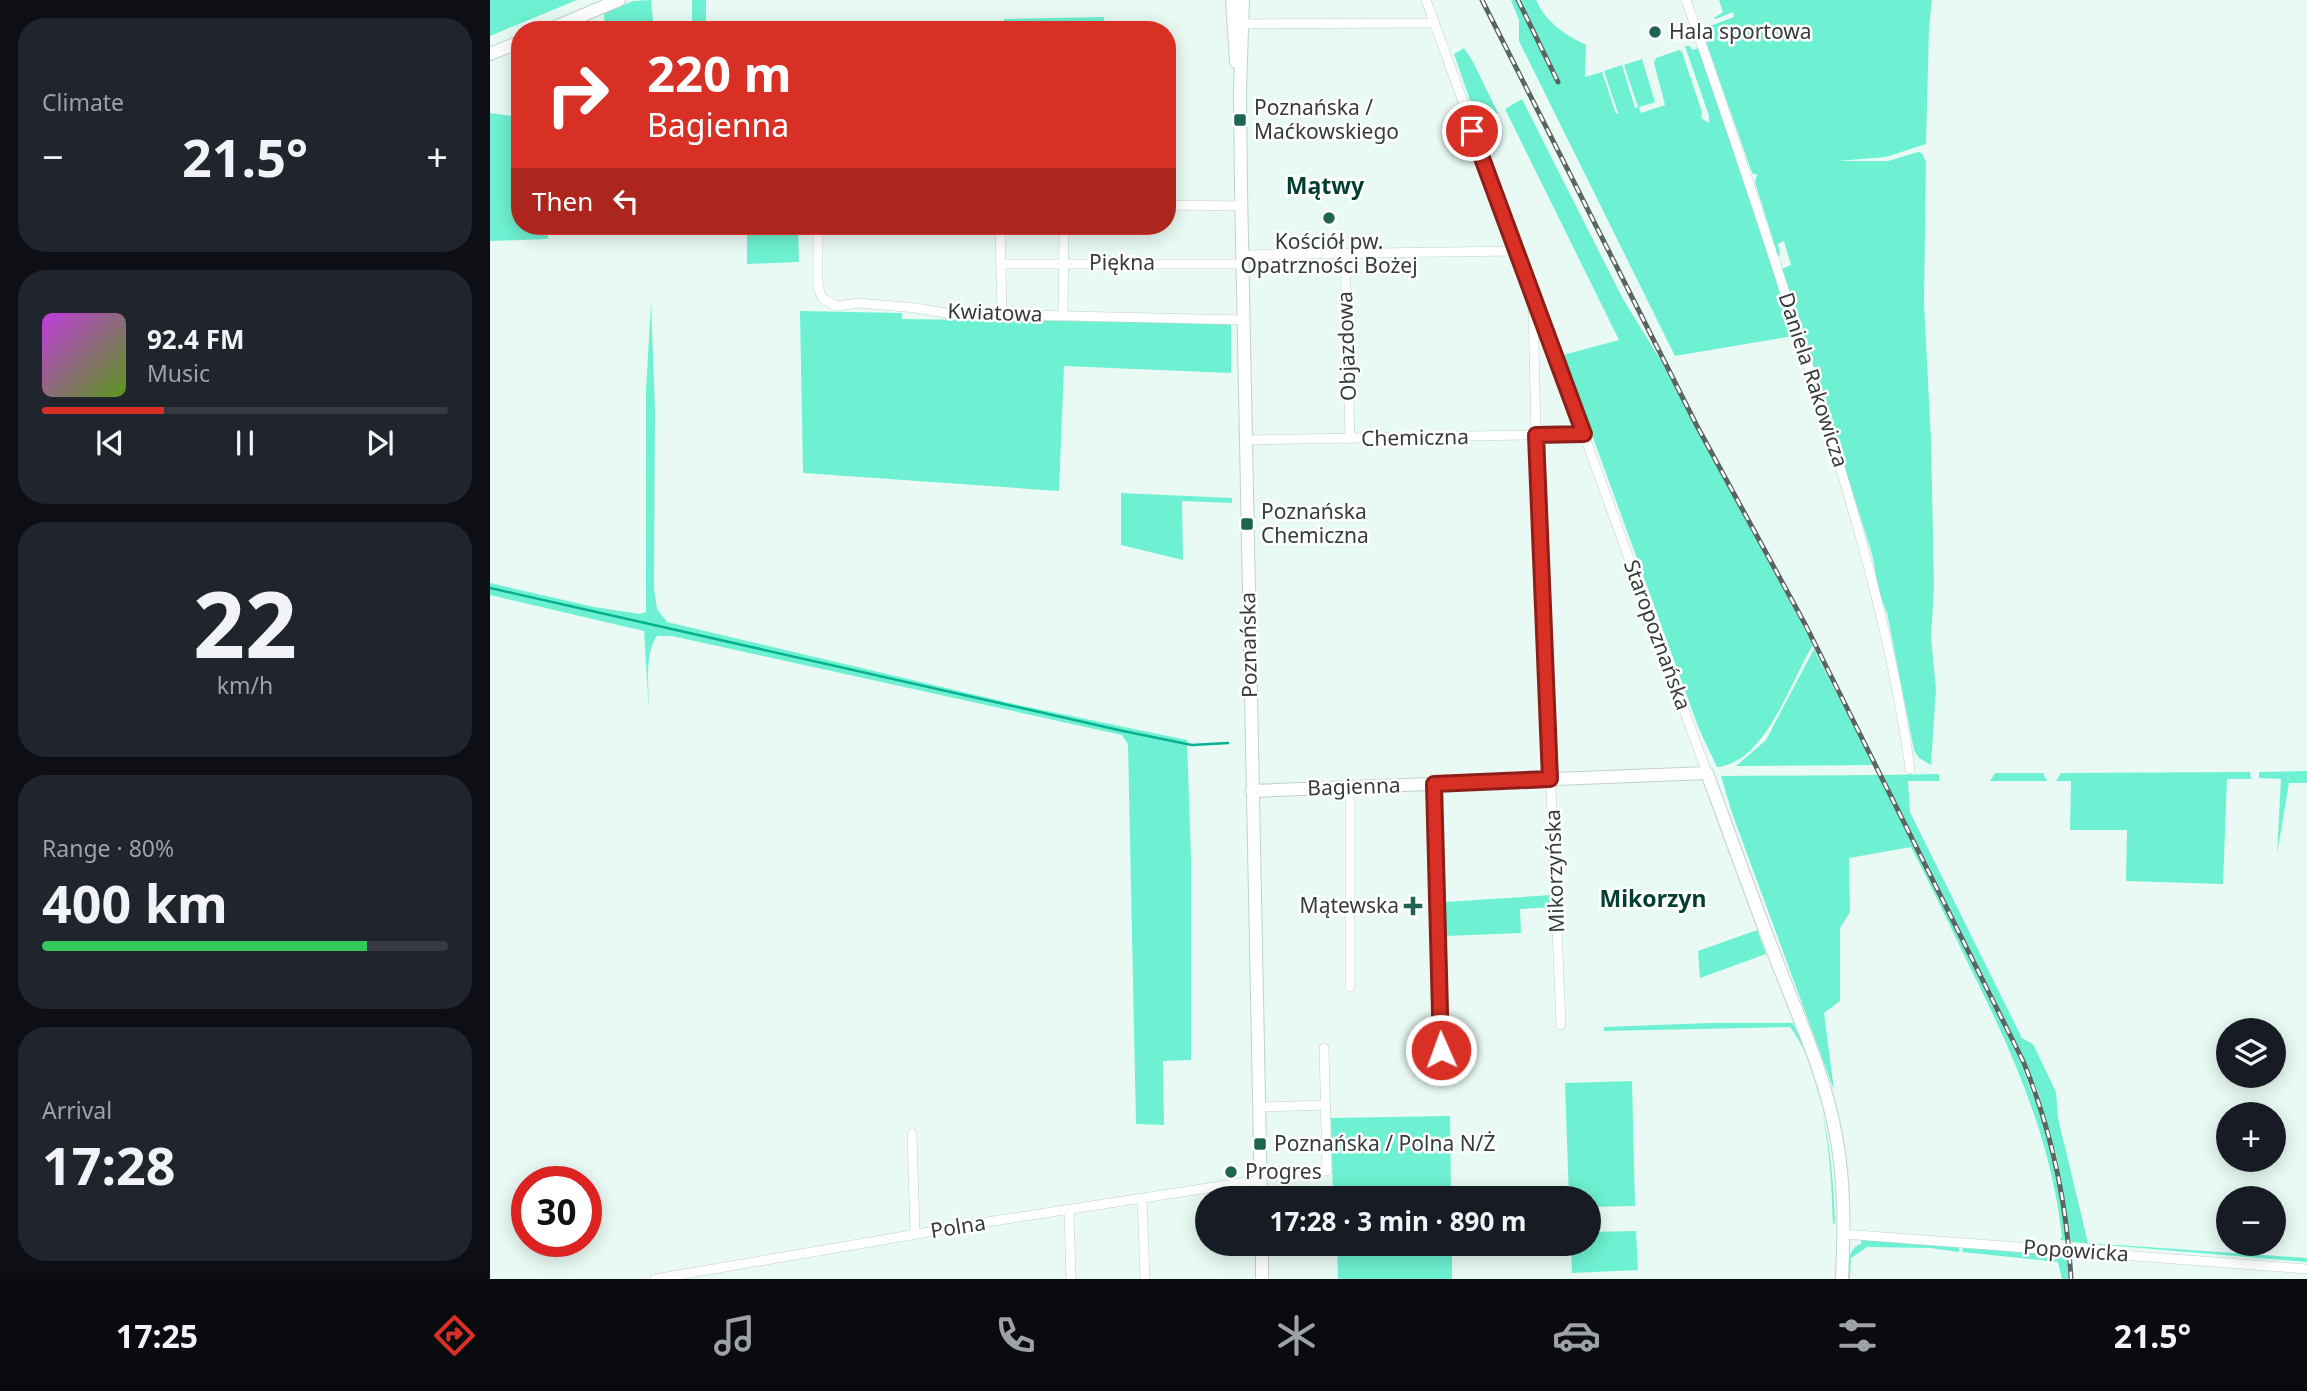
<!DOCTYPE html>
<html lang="en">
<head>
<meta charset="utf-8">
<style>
	body { margin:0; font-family:"Noto Sans",sans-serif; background:#20242c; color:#f1f3f6; height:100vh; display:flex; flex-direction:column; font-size:26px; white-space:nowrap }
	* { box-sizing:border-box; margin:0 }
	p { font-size:23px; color:#9ea1a6 }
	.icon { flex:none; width:38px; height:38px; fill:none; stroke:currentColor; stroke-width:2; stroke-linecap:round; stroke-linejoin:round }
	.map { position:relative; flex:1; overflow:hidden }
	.drawer { display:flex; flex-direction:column; gap:18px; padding:18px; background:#0d0f14; width:490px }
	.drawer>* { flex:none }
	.top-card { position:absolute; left:21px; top:21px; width:665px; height:214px; border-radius:28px; box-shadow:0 4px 18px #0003; background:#d93025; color:#fff; overflow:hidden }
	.controls { position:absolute; left:1726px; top:1018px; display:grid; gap:14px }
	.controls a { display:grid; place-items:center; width:70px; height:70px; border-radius:50%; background:#171b24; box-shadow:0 4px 18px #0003; font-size:35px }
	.speed { position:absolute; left:21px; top:1166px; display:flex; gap:14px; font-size:35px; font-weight:700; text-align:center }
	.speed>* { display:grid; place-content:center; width:91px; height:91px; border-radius:50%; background:#171b24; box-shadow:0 4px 18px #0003; line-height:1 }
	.speed .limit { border:10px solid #d22; background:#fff; color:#111 }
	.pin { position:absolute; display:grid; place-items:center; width:60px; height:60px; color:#fff; margin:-30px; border:4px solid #fff; border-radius:50%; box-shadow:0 2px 7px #0007 }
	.me { position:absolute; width:77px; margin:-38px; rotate:358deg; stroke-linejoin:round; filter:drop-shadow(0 0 5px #0008) }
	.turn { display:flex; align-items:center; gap:24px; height:147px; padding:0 21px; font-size:32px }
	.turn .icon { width:91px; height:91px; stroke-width:2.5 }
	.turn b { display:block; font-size:49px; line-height:60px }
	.then { display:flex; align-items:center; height:66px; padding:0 21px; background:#0003; gap:14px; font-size:26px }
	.big { font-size:52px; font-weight:700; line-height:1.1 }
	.drawer .tile { flex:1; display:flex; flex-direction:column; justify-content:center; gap:10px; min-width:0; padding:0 24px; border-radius:28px; background:#20242c }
	.drawer .dial { align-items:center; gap:0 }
	.dial b { font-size:91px; line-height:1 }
	.song { display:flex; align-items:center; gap:21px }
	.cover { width:84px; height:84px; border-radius:10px; background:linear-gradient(135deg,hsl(290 70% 55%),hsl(90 70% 35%)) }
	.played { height:7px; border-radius:4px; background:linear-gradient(90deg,#d93025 30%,#363941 30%) }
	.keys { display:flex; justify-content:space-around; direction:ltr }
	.heat { display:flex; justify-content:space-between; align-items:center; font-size:38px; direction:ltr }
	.charge { height:10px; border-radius:5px; background:linear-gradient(90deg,#34c759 80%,#363941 0) }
	.trip { position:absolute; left:705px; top:1186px; width:406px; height:70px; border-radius:35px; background:#171b24; box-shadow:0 4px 18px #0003; font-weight:700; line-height:70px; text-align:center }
	.tabs { display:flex; height:112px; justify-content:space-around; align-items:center; background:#090b0e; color:#9ea1a6 }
	.tabs .icon { width:49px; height:49px }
	.tabs .on { color:#d93025 }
	.tabs b { font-size:32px; color:#f1f3f6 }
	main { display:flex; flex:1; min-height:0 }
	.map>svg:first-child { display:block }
</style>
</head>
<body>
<main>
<section class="drawer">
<div class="tile"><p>Climate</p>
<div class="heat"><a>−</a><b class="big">21.5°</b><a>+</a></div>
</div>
<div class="tile">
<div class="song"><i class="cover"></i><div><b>92.4 FM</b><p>Music</p></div></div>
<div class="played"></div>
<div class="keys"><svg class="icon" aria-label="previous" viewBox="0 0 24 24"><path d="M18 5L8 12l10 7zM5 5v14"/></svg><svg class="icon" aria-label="pause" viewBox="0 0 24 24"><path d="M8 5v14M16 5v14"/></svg><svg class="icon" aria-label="next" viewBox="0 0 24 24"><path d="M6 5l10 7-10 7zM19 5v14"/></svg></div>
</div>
<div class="tile dial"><b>22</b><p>km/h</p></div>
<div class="tile"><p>Range · 80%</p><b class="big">400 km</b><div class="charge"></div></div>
<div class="tile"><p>Arrival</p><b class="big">17:28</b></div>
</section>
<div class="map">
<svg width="1817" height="1279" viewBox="0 0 1817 1279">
	<rect width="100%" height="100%" fill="#e9faf4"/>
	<g fill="#6ef1d2">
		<polygon points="0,0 87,0 0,36 0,39"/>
		<polygon points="161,0 164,30 115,30 114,13 143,1"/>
		<rect x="202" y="0" width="14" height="30"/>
		<path d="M 1021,0 L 1046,0 C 1056,22 1075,35 1096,45 L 1095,77 L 1112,72 L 1126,114 L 1128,113 L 1114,71 L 1132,65 L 1145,108 L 1148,107 L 1134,65 L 1152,59 L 1165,102 L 1149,107 L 1151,113 L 1175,105 L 1164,63 L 1166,58 L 1189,50 L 1192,52 L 1212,112 L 1211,118 L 1219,123 L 1219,116 L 1195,46 L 1200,46 L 1202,50 L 1209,48 L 1258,190 L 1303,336 L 1185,356 L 1029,41 L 1029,20 Z"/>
		<polygon points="1229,0 1442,0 1439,28 1436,144 1396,157 1348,161 1398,161 1428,152 1432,153 1436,162 1434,303 1441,440 1444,586 1441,637 1446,689 1441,765 1429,758 1424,750 1397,613 1390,596 1382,554 1292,269 1301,265 1294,241 1288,244 1290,255 1288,256 1265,182 1267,174 1263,174 1261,170 1215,39 1218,37 1215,37 1212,29 1244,17 1243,12 1226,19 1224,18 1233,12"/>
		<polygon points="614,17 615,30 514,30 514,19"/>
		<polygon points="415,22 415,30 345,30 344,23"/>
		<polygon points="974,48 982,60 1008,113 991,123 988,123 964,54"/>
		<path d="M 1032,99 L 1133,299 L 1171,361 L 1323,645 C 1300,681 1276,763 1227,767 L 1209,729 L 1073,355 L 1129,340 L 1015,109 Z"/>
		<polygon points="0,113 30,117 30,226 58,226 58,239 0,241"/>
		<polygon points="257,226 308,226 309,262 257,264"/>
		<path d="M 161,303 L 165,409 L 164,588 L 167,609 L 177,622 L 524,704 L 697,740 L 701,859 L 701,1060 L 673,1061 L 674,1125 L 646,1124 L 638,744 L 632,735 L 182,636 L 167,636 C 154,654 159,689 159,711 L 154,631 L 0,595 L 0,583 L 104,607 L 150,614 L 156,612 L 156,391 Z"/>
		<polygon points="310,311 412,313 412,319 741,323 741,373 574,366 569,491 313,473"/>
		<polygon points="631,493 742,498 742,503 692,501 693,560 631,545"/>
		<polygon points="1324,649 1383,765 1246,766 1276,740"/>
		<polygon points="1817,771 1817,783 1799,783 1787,854 1791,779 1769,778 1769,772"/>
		<polygon points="1760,772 1761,779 1737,779 1733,884 1636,881 1637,830 1580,830 1581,781 1566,781 1571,773"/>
		<polygon points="1505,773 1553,773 1557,781 1500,781"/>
		<polygon points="1449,774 1449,781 1418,781 1420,812 1532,1038 1543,1044 1566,1092 1568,1118 1598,1243 1817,1258 1817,1262 1581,1242 1567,1157 1548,1092 1520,1030 1392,775"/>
		<path d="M 1388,775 L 1530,1061 L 1557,1133 L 1569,1187 L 1578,1241 L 1570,1240 L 1572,1237 C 1561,1135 1520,1047 1475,957 C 1457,920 1440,883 1421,847 L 1359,858 L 1360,912 L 1350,928 L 1350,1001 L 1334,1013 L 1344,1090 L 1242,813 L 1231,776 Z"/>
		<polygon points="1062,895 1063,907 1030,909 1031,933 956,936 955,902"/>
		<polygon points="1267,930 1276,954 1210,978 1208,951"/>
		<path d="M 1220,1023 L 1303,1023 C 1333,1087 1343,1154 1345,1223 L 1343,1224 C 1342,1168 1335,1072 1300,1027 L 1114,1031 L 1114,1027 Z"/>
		<polygon points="1142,1081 1145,1206 1099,1207 1099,1199 1079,1199 1075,1083"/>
		<polygon points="960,1116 961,1199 843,1199 841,1118"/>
		<polygon points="1146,1231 1148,1270 1082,1273 1081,1244 1099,1244 1099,1232"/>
		<path d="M 1371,1240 L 1469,1247 L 1469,1252 L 1440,1248 L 1377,1247 L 1361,1258 L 1360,1279 L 1358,1278 C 1358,1266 1357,1248 1371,1244 Z"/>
		<polygon points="847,1244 962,1244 962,1279 848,1279"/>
		<polygon points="1473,1247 1577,1255 1578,1279 1572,1279 1568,1262 1472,1252"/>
	</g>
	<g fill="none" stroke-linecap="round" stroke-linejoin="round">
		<polyline stroke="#08b092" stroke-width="2.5" points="0,588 633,731 702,745 738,743"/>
		<defs>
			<g id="street">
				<polyline points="936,0 1217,773"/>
				<path d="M 1196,0 C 1241,127 1283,254 1324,383 C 1364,509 1402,637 1420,769"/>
				<polyline points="746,24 944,23"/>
				<polyline points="677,205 751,206"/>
				<polyline points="328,226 328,287 332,298 346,306 369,303 426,308 454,313 753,320"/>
				<polyline points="510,226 512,313"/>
				<polyline points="855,253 860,439"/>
				<polyline points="752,255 1025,251"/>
				<polyline points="511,264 752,264"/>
				<polyline points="1043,306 1046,435 1071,1025"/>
				<polyline points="573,316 574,226"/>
				<polyline points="755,440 1094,434"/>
				<polyline points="944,784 951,1077"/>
				<polyline points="860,787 860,987"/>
				<polyline points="769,1107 836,1105"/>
				<polyline points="422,1134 425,1234"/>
				<polyline points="770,1172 837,1171 834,1048"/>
				<polyline points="652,1198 655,1279"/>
				<polyline points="579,1210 581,1279"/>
				<polyline points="1354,1234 1817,1269"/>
				<polyline points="165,1279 497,1222 770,1180"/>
			</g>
			<g id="secondary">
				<polyline points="742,0 746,62"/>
				<polyline points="753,0 750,90 751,189 771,1199"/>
				<polyline points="58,30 129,0"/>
				<polyline points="0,54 30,42"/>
				<path d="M 762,791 L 1217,773 C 1240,835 1262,897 1286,959 C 1309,1019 1336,1076 1347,1141 C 1355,1187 1354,1232 1352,1279"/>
				<polyline points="772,1244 772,1279"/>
			</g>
		</defs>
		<use href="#street" stroke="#c1d1cc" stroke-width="10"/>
		<use href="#secondary" stroke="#c1d1cc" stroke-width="14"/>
		<use href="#street" stroke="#fff" stroke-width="9"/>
		<use href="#secondary" stroke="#fff" stroke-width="12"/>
		<defs>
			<g id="rail">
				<path d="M 992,0 L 1207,426 L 1316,626 L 1533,1061 C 1562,1131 1577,1203 1581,1279"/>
				<polyline points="1028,0 1068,82"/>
			</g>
		</defs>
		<use href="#rail" stroke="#5b6461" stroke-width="5"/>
		<use href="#rail" stroke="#fff" stroke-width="2.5" stroke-dasharray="8" stroke-linecap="butt"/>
	</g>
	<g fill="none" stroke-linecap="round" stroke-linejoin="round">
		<defs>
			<polyline id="route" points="951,1050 944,784 1060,779 1046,435 1094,434 982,131"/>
		</defs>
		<use href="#route" stroke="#8d1f18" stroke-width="18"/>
		<use href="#route" stroke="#d93025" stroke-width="12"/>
	</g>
	<g fill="#1f6353" stroke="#fff" stroke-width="2.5">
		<circle cx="1165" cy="32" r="7"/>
		<rect x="743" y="113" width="14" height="14" rx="3.5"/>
		<circle cx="839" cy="218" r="7"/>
		<rect x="750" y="517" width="14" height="14" rx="3.5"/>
		<path d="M919.5 895.5h7v7h7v7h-7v7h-7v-7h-7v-7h7z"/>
		<rect x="763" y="1137" width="14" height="14" rx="3.5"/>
		<circle cx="741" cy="1172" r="7"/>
	</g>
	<g text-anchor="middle" stroke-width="5" stroke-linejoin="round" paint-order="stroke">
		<g font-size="21" fill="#353c3a" stroke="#fff" text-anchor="start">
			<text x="1179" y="39">Hala sportowa</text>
			<text x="764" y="115">Poznańska /<tspan x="764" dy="24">Maćkowskiego</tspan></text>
			<text x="839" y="249" text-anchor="middle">Kościół pw.<tspan x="839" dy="24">Opatrzności Bożej</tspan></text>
			<text x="771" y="519">Poznańska<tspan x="771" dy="24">Chemiczna</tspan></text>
			<text x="909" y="913" text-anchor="end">Mątewska</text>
			<text x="784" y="1151">Poznańska / Polna N/Ż</text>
			<text x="755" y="1179">Progres</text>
		</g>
		<g font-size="21" fill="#353c3a" stroke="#fff">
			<text x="632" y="270">Piękna</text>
			<text transform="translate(505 313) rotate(2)" y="7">Kwiatowa</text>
			<text transform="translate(857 346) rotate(-92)" y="7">Objazdowa</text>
			<text transform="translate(1323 380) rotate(72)" y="7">Daniela Rakowicza</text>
			<text transform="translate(925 438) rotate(-1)" y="7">Chemiczna</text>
			<text transform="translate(1167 635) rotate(70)" y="7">Staropoznańska</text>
			<text transform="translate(759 645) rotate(-91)" y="7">Poznańska</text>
			<text transform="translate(864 787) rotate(-2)" y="7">Bagienna</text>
			<text transform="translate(1065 871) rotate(-92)" y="7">Mikorzyńska</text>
			<text transform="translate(468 1227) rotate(-9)" y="7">Polna</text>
			<text transform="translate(1586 1251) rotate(4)" y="7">Popowicka</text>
		</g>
		<g font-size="23" font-weight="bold" fill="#033e33" stroke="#fff">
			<text x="835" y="194">Mątwy</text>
			<text x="1163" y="907">Mikorzyn</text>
		</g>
	</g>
</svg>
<div class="controls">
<a><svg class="icon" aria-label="layers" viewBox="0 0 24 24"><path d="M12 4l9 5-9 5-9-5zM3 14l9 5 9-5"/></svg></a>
<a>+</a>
<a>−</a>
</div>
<div class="speed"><div class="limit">30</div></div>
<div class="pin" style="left:982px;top:131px;background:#d93025"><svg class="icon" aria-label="arrive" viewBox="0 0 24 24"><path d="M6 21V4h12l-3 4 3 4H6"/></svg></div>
<svg class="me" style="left:951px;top:1050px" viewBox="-20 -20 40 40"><circle r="17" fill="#d93025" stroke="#fff" stroke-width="3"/><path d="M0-11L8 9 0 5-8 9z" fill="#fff"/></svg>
<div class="trip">17:28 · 3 min · 890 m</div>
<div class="top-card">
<div class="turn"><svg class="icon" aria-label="right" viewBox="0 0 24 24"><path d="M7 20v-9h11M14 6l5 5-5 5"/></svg><div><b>220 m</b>Bagienna</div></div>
<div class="then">Then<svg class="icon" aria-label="left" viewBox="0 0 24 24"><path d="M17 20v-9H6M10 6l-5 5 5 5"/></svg></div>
</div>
</div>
</main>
<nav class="tabs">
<b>17:25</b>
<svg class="icon on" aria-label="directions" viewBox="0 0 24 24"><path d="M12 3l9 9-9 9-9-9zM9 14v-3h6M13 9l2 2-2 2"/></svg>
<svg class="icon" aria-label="music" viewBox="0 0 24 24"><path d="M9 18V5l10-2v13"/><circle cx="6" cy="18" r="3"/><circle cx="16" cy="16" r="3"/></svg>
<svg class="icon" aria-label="phone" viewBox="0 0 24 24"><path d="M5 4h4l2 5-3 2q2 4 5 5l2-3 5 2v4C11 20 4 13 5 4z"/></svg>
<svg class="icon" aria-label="climate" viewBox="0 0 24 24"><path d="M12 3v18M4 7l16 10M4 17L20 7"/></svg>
<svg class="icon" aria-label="car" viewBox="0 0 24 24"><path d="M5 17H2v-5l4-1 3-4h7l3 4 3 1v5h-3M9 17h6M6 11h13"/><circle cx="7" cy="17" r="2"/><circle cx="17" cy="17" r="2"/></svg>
<svg class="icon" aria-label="filters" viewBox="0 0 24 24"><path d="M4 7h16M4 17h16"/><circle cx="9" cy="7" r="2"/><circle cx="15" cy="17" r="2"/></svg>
<b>21.5°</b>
</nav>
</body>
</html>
